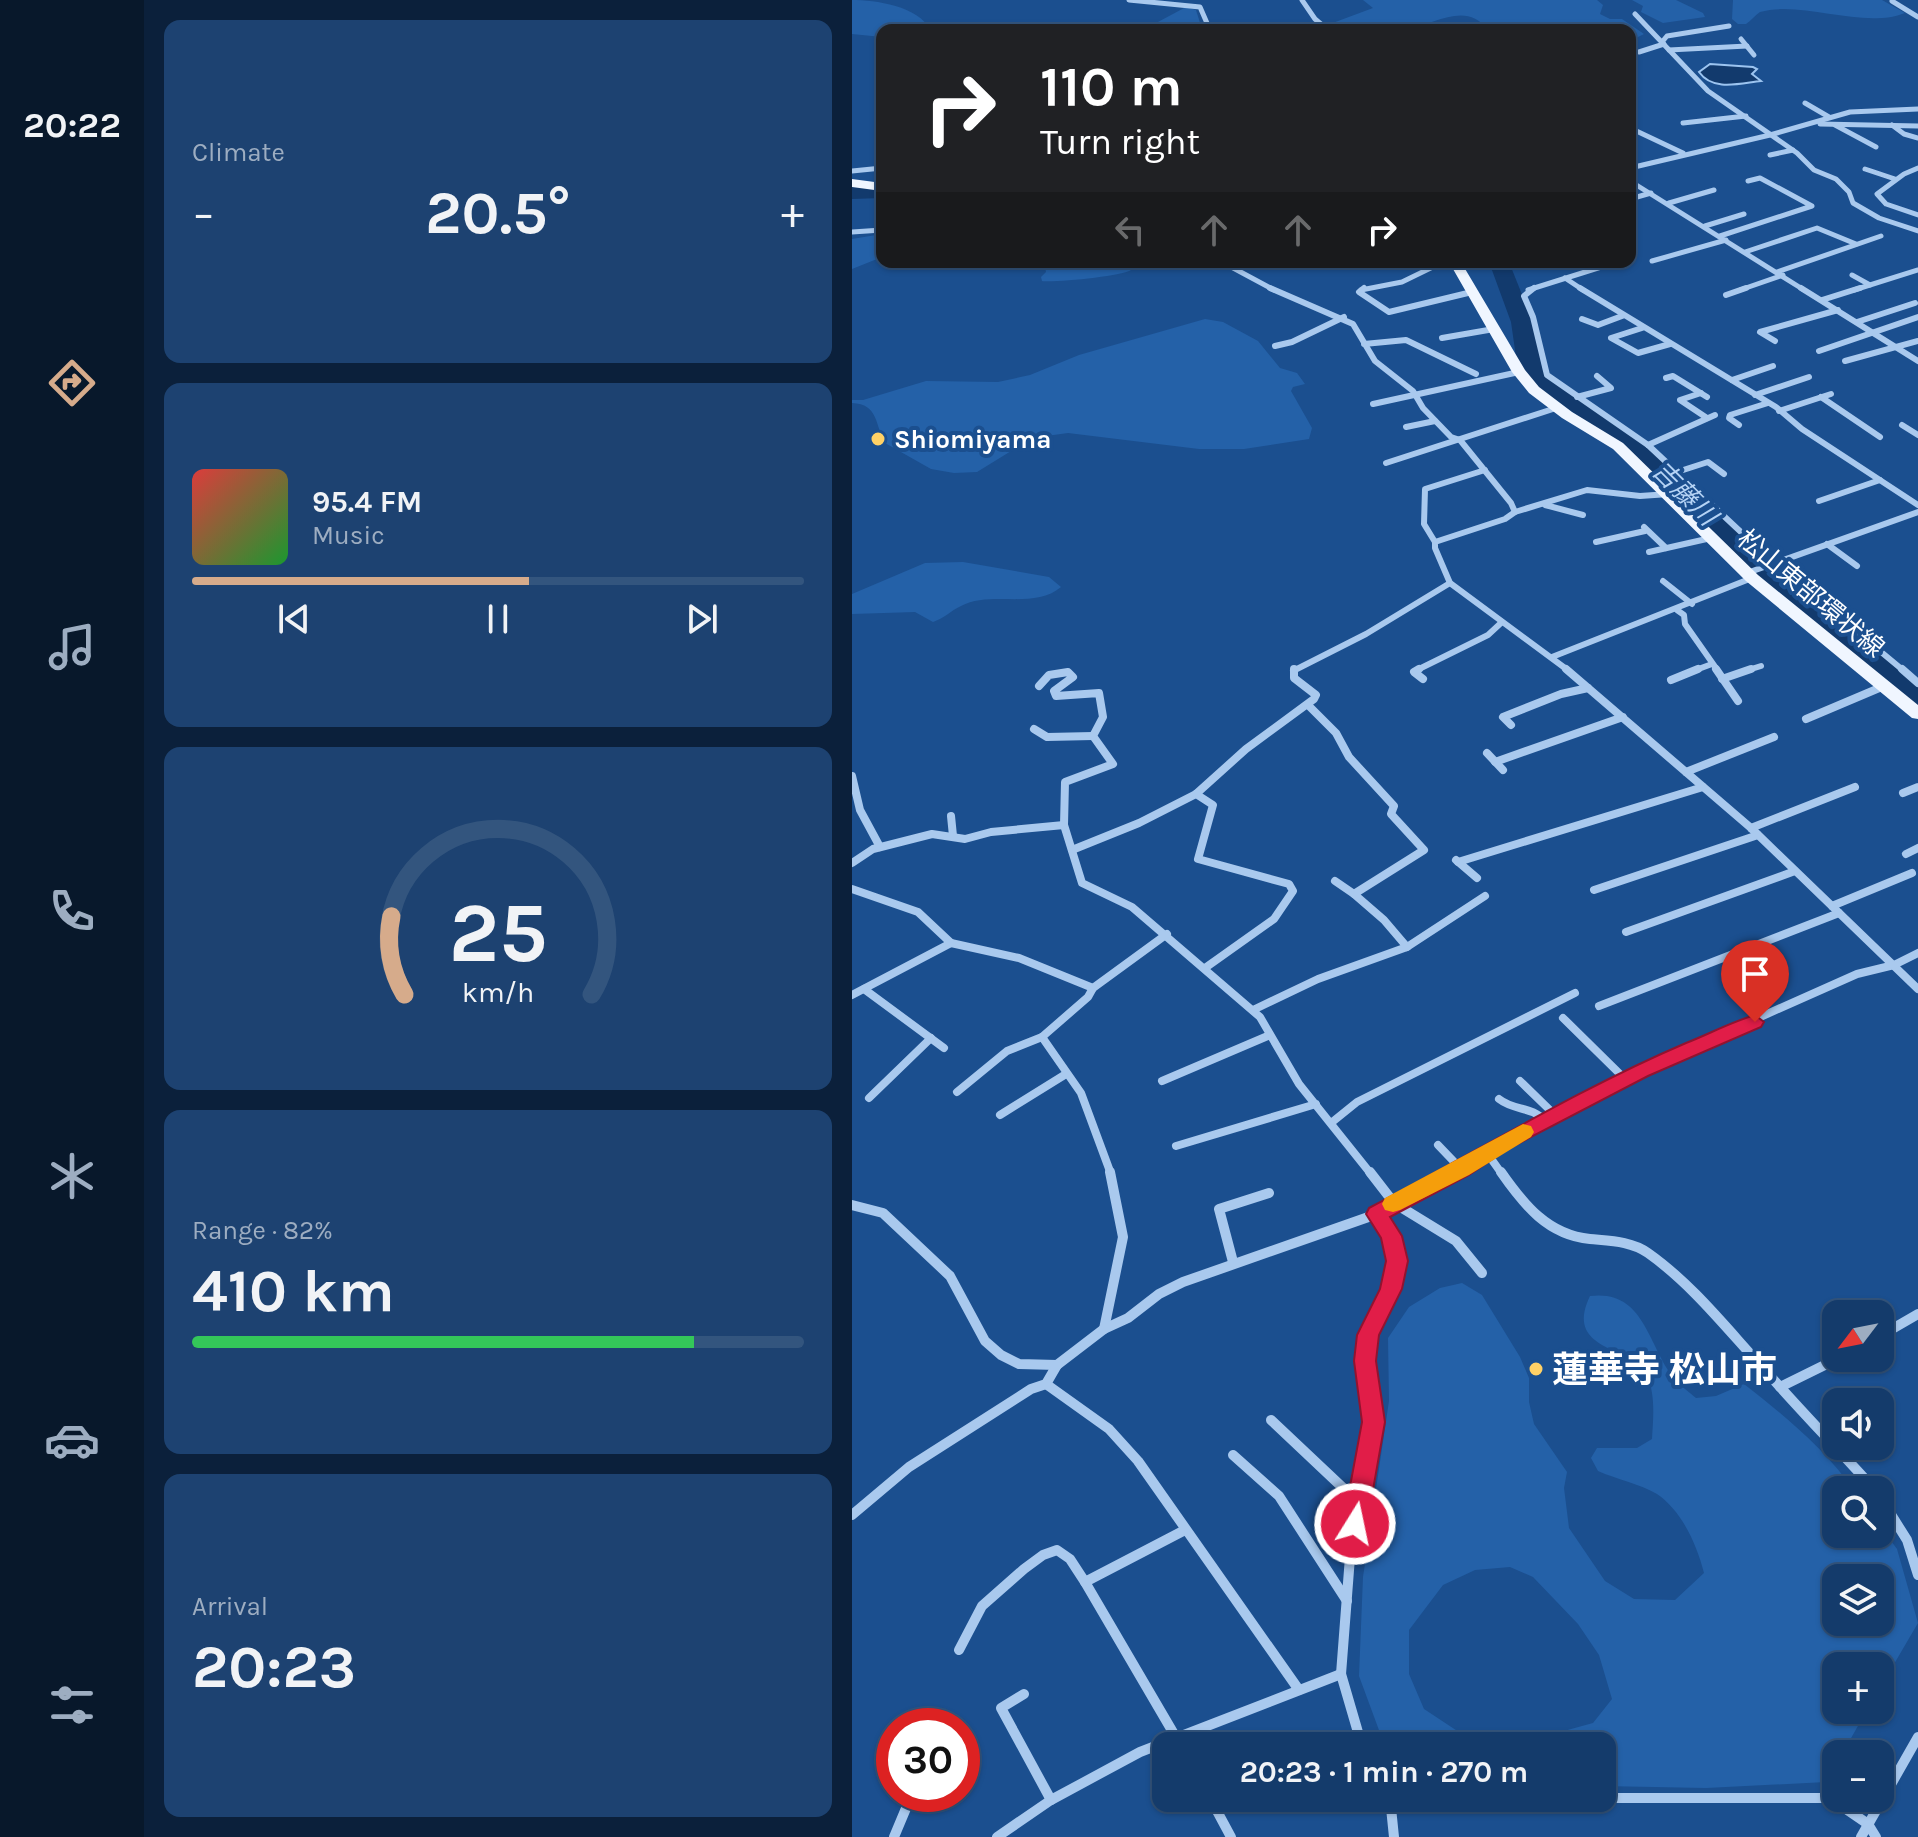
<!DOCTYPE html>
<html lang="en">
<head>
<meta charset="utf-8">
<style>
	body { margin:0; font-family:Karla,"Noto Sans JP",sans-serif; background:#1d4271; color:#f1f3f6; height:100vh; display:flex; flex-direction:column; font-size:30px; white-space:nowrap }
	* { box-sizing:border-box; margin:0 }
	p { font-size:26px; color:#9dadc1 }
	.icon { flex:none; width:44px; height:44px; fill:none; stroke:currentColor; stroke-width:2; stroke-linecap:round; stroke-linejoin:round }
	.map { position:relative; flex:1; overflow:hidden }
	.side { display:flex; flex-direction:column; gap:20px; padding:20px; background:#0b203b; width:708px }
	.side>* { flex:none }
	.guide { position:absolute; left:24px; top:24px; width:760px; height:244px; border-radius:16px; box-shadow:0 2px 6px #0004,0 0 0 2px #33557e; background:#202124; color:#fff; overflow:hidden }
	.needle { width:52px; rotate:238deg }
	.tools { position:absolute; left:970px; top:1300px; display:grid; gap:16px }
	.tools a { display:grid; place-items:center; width:72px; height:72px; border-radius:16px; background:#143b6b; box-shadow:0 2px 6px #0004,0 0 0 2px #33557e; font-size:40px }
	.speed { position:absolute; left:24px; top:1708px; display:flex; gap:16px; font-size:40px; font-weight:700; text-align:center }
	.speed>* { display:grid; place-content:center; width:104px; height:104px; border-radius:50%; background:#143b6b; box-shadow:0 2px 6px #0004,0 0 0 2px #33557e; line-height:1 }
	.speed .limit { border:12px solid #d22; background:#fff; color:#111 }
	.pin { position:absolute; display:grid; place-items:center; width:68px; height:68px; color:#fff; margin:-82px -34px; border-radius:50% 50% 50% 0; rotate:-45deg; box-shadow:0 0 8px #0007 }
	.pin .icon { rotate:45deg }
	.me { position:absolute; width:88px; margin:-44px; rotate:10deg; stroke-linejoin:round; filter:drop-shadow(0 0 6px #0008) }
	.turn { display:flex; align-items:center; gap:28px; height:168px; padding:0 32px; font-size:36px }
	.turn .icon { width:104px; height:104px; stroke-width:2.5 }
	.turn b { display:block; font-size:56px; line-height:68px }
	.lanes { display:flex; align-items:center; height:76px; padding:0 32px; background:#0003; justify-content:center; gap:40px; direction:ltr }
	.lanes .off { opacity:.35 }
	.big { font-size:60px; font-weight:700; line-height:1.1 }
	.side .widget { flex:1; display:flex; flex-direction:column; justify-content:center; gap:12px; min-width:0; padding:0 28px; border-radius:16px; background:#1d4271 }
	.side .dial { align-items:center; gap:0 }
	.dial svg { height:208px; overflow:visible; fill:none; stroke:#33557e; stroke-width:7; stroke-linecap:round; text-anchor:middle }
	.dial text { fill:#f1f3f6; stroke:none }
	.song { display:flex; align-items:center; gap:24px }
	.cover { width:96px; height:96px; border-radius:12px; background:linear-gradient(135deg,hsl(0 70% 55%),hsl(130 70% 35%)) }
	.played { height:8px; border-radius:4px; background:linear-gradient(90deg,#d6ab8b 55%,#33557e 55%) }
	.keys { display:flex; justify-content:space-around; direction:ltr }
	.heat { display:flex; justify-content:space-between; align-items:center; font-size:44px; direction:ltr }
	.charge { height:12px; border-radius:6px; background:linear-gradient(90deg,#34c759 82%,#33557e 0) }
	.trip { position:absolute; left:300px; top:1732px; width:464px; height:80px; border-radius:16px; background:#143b6b; box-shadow:0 2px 6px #0004,0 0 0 2px #33557e; font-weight:700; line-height:80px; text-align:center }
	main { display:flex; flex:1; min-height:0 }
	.dock { display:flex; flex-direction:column; width:144px; justify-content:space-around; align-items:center; background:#08182b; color:#9dadc1 }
	.dock .icon { width:56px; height:56px }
	.dock .current { color:#d6ab8b }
	.dock b { font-size:36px; color:#f1f3f6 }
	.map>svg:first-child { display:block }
</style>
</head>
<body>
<main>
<nav class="dock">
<b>20:22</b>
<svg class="icon current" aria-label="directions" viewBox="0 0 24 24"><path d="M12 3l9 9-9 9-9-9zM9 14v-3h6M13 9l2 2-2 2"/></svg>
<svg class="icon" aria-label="music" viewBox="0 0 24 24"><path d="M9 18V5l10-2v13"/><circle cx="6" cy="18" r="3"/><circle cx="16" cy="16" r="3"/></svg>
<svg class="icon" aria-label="phone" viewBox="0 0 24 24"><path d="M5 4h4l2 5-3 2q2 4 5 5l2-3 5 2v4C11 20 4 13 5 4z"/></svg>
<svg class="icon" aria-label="climate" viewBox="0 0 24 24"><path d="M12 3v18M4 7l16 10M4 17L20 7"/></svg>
<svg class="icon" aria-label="car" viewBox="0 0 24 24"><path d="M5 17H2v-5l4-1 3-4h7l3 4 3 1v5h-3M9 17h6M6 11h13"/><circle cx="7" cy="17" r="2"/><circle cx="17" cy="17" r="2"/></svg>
<svg class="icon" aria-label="filters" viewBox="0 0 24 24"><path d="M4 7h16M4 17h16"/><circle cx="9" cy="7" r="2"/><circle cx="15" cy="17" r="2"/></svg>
</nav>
<section class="side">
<div class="widget"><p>Climate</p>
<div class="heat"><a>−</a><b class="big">20.5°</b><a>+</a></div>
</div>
<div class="widget">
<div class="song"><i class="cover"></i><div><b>95.4 FM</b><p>Music</p></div></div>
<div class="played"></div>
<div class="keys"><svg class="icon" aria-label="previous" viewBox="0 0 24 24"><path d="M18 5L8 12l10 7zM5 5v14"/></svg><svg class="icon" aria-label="pause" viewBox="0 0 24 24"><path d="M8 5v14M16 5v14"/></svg><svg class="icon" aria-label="next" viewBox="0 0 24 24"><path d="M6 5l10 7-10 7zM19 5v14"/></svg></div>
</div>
<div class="widget dial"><svg viewBox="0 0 100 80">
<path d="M14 69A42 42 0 1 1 86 69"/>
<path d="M14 69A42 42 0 0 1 9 39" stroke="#d6ab8b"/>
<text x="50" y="56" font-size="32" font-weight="700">25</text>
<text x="50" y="72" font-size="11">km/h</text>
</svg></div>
<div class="widget"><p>Range · 82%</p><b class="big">410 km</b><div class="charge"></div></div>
<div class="widget"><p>Arrival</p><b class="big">20:23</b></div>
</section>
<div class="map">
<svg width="1066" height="1837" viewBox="0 0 1066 1837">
	<rect width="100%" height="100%" fill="#1b4f8f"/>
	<g fill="#2461a8" fill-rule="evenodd">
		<path d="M 0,0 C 23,0 67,6 78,30 L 30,30 L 30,37 L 0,34 Z"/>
		<path d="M 511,0 L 745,0 L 751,5 L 748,14 L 758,19 L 770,19 L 792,34 L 778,41 L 778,30 L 636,30 C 614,0 583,25 554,29 C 531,32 506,30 483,30 L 478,24 L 521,8 Z"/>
		<polygon points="780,0 824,0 851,13 853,17 811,23 789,12 791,6"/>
		<path d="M 881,0 L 1030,0 L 1053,13 C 1011,30 951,0 908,12 C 903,15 899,21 894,24 L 886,24 L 880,19 Z"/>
		<polygon points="334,7 344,10 349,26 345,30 291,30"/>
		<polygon points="30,234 30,257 0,269 0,239"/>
		<path d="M 170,262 L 267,262 L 279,270 C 271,276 201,283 190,281 L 189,277 L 194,272 L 193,267 Z"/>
		<path d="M 353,319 L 371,322 L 406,341 L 428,368 L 445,373 L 453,384 L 441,387 L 439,391 L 460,428 L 457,439 L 392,449 L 347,449 L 216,433 L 180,438 L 125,472 L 102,473 L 79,469 L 33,443 C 23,426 27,404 0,403 L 0,400 L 11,400 L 74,381 L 146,382 L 178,375 L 227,355 Z"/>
		<path d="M 111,562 L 197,577 L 209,587 C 182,610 139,590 109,606 C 98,611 93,618 81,622 L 63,612 L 0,614 L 0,594 L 73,563 Z"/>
		<path d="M 610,1283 L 630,1295 L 668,1357 L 677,1378 L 677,1402 L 682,1424 L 715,1472 L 712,1488 L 717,1528 L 753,1581 L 782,1599 L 823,1600 L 852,1573 C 845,1545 830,1511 805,1494 C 788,1484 764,1479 746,1471 L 739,1458 L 745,1448 L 785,1448 L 800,1439 C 801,1420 804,1395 795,1376 C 780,1345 711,1352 738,1296 C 792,1289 796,1345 821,1377 C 827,1385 837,1392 844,1398 L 864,1396 L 892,1384 C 932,1415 973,1449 1002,1490 L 984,1490 L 984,1534 L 1028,1534 L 1028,1526 L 1045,1549 L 1066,1623 L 1028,1688 L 1028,1666 L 984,1666 L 984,1710 L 1015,1710 L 990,1754 L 984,1754 L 984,1764 L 974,1782 L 854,1788 L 750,1786 L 750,1746 L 537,1746 L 531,1741 L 507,1676 L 511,1577 L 537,1401 L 536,1338 L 557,1307 L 588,1288 ZM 658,1567 L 681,1577 L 726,1624 L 747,1655 L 760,1699 L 741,1723 L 679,1740 L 619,1740 L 572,1709 L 557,1674 L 557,1630 L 591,1585 L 623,1570 ZM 984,1578 L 1028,1578 L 1028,1622 L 984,1622 Z"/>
	</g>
	<path fill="#123a6d" stroke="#9cc4f0" stroke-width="2" d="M 858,64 L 901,67 L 905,69 L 900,74 L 909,81 C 889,83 861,92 847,72 Z"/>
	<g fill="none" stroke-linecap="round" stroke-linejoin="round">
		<g fill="#123a6d" fill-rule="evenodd">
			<polygon points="30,186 30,198 0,199 0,187"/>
			<polygon points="637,262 657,262 681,322 691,371 791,440 898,544 1066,683 1066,706 1056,703 880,554 775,450 674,380 665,364 659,322"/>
		</g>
		<g stroke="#a9c9ee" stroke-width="5">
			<polyline points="277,0 348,7 358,30"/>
			<polyline points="450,0 463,19 476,30"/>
			<polyline points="1040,1 1066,17"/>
			<polyline points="783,14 856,91 945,153 962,170 984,179 997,192 1001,203 1027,218 1066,231"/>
			<polyline points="889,39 902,55"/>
			<polyline points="810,42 815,36 877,26"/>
			<polyline points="817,50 895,46"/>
			<polyline points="787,52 812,44"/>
			<polyline points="953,103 977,117"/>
			<polyline points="831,123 894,116"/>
			<polyline points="968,124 1066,126"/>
			<polyline points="983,125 1024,147"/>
			<polyline points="1040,125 1052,134 1066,138"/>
			<polyline points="778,128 831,153"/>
			<polyline points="918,155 941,150"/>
			<polyline points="778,168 918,135 998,112 1066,109"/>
			<polyline points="1066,168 1052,174 1025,194 1034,204 1066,215"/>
			<polyline points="1013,169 1043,179"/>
			<polyline points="0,171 30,168"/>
			<polyline points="778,181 952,290"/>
			<polyline points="778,199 799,193"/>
			<polyline points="817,203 862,190"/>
			<polyline points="853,226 892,214"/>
			<polyline points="0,232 30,230"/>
			<polyline points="868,236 960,206 908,178 896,181"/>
			<polyline points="893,252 965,228 1004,244"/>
			<polyline points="800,261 874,240"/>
			<polyline points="370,262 422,290"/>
			<polyline points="925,272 1029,236"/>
			<polyline points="1000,275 1018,285"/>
			<polyline points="713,278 731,290"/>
			<polyline points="509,290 550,282 591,262"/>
			<polyline points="676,290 765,262"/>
			<polyline points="888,290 931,275"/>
			<polyline points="1002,290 1066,270"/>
		</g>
		<g stroke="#a9c9ee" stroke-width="6">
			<polyline points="418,288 501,324 523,361 561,391 571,408 599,437 608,440 659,503 663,512 653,519 583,542 583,548 598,583 717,671"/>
			<polyline points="512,288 507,292 537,312 620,292"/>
			<polyline points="682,288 672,296 681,317 695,375 796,445 922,563 1052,671"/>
			<polyline points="728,288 924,407 950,429 1066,505"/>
			<polyline points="949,288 1066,361"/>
			<polyline points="874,295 894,288"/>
			<polyline points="970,300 1008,288"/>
			<polyline points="730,319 746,325 770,316"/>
			<polyline points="1005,322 1063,303"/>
			<polyline points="790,328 759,338 786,353 818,344"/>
			<polyline points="590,338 642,329"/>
			<polyline points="923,341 908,332 986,310"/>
			<polyline points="512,344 554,340 624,374"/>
			<polyline points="423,346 440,342 492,317"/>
			<polyline points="967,351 1066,317"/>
			<polyline points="993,361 1066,341"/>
			<polyline points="814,378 821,376 855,397"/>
			<polyline points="880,380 921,366"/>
			<polyline points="849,393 828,400 855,418"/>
			<polyline points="903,395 957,377"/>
			<polyline points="725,397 759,388 745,376"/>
			<polyline points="969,397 1028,437"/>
			<polyline points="521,404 667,372"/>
			<polyline points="927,411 979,394"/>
			<polyline points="887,425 877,418 878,415 916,403"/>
			<polyline points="1050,425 1066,435"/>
			<polyline points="554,427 583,421"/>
			<polyline points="796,445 863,415"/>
			<polyline points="534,463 704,408"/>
			<polyline points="825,472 856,462 872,474"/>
			<polyline points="967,501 1028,480"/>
			<polyline points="693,505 731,515"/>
			<polyline points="663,512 735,490 788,496 817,494"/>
			<polyline points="792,527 814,548"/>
			<polyline points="583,542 572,524 573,489 633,470"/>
			<polyline points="744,542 793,531"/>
			<polyline points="975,544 1005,566"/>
			<polyline points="797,552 859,538"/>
			<polyline points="895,573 1066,512"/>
			<polyline points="811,581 840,604"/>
			<polyline points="825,610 832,615 833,624 866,671"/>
			<polyline points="700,657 900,578"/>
			<polyline points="441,671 514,634 598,583"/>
			<polyline points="563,671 636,635 650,622"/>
			<polyline points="841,671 860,664"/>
			<polyline points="893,671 909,666"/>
		</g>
		<g stroke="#a9c9ee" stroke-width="8">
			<polyline points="567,669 562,672 571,679"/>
			<polyline points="714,669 899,828 1066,989"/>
			<polyline points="864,669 886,701"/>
			<polyline points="1050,669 1066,683"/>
			<polyline points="870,679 899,669"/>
			<polyline points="819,680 846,669"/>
			<polyline points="187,686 197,675 216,672 221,677 202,691 204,696 247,693 251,717 241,736 261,764 213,782 212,825 230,883 280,907 408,1017 447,1084 519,1174"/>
			<polyline points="954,719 1032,686"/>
			<polyline points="659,725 651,717 709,694 736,688"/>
			<polyline points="182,729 195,737 241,736"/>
			<polyline points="635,753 651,770"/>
			<polyline points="643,762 771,717"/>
			<polyline points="834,772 922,737"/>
			<polyline points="0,776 8,810 28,847"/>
			<polyline points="1051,793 1066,787"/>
			<polyline points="344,794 361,805 346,859 437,884 441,891 422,919 353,968"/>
			<polyline points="99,816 101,836"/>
			<polyline points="899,828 1003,787"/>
			<polyline points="220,850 287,823 344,794 394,749 462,699 464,695 442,678 442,669"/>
			<polyline points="1054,854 1066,848"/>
			<polyline points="604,860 625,878"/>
			<polyline points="606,862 851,787"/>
			<polyline points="0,863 21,849 80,834 113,839 139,832 212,825"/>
			<polyline points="483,881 502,894"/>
			<polyline points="0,889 66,912 99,943 167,958 241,988"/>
			<polyline points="742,890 906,835"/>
			<polyline points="980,906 1060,873"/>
			<polyline points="774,932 943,871"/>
			<polyline points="555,947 633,896"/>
			<polyline points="12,989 92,1048"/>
			<polyline points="0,995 99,943"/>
			<polyline points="747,1006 987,913"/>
			<polyline points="401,1010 466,979 555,947 532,920 502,894 572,850 539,814 542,806 497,757 484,733 456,705"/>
			<polyline points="711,1018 773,1079"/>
			<polyline points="310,1081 418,1035"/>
			<polyline points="668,1081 704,1116"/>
			<polyline points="105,1092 155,1051 190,1037"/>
			<polyline points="17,1098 79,1038"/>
			<path d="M 647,1099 C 662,1111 680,1106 693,1121"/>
			<polyline points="148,1115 214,1074"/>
			<polyline points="479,1123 505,1102 723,993"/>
			<polyline points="586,1145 609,1169"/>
			<polyline points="324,1146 464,1104"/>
			<polyline points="635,1153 650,1174"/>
			<polyline points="259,1174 229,1093 190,1037 236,997 241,988 315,934"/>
			<polyline points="599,1174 647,1144 789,1070 1005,974 1042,965 1066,953"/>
		</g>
		<g stroke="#a9c9ee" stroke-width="10">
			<polyline points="518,1172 542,1203 604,1241 630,1273"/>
			<path d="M 649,1172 C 672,1205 696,1235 738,1239 C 758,1241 779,1241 796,1253 C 840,1284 875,1329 912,1369 C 948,1410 986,1449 1023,1490"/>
			<polyline points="0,1205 31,1213 98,1276 133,1341 149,1355 167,1364 205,1365"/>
			<polyline points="381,1262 367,1209 417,1193"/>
			<polyline points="252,1329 271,1237 258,1172"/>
			<polyline points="1028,1336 1066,1314"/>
			<polyline points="194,1384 257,1429 286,1461 447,1690"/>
			<polyline points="928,1387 987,1358"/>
			<polyline points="419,1420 507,1503"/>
			<polyline points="381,1455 427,1496 495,1601"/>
			<polyline points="1028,1497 1055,1540 1066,1575"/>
			<polyline points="0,1515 57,1467 179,1389 194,1384 205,1365 252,1329 276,1318 307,1294 331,1282 525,1214 603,1172"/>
			<polyline points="107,1650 130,1606 172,1569 191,1555 205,1550 218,1559 233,1582"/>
			<polyline points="489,1674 499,1544 521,1422 513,1361 516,1335 539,1289 545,1261 539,1236 525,1214"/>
			<polyline points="172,1694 149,1708 199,1800"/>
			<polyline points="329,1746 233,1582 333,1530"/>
			<polyline points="358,1798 379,1837"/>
			<polyline points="538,1798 542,1837"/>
			<polyline points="725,1798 978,1798 1016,1824 1024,1837"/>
			<polyline points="42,1837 60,1794"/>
			<polyline points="145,1837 199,1800 288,1752 489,1674 510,1746"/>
			<polyline points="1009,1837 1066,1737"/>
		</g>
		<g fill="#f0f6ff" fill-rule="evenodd">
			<polygon points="0,179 30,183 30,191 0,187"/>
			<polygon points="597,262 609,262 673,370 687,387 720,412 771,443 906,575 1066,705 1066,719 1060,718 894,581 761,449 710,418 677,393 660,372"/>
		</g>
	</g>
	<path fill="#e11d48" stroke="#92132f" stroke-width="2" d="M 903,1015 L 912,1022 L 909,1027 L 796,1076 L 654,1150 L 617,1175 L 538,1217 L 550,1236 L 556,1261 L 550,1289 L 527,1335 L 524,1361 L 533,1422 L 515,1524 L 512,1532 L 503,1535 L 494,1532 L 491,1524 L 510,1422 L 502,1361 L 505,1335 L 528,1289 L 534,1261 L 529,1238 L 514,1214 L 517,1208 C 623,1153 724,1090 834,1043 C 857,1034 879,1022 903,1015 Z"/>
	<polygon fill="#f59e0b" points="671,1124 679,1126 682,1132 679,1137 617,1175 548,1210 541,1212 533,1210 530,1204 533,1198"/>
	<g fill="#ffd166" stroke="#1b4f8f" stroke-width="3">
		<circle cx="26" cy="439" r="8"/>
		<circle cx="684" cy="1369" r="8"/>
	</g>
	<g text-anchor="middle" stroke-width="8" stroke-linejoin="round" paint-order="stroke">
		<g font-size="26" font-weight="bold" fill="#fff" stroke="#1b4f8f" text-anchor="start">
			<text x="42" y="448">Shiomiyama</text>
		</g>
		<g font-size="26" font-style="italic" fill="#b5d3f5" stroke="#1b4f8f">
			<text transform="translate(833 493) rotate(45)" y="9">吉藤川</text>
		</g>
		<g font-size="26" fill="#fff" stroke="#1b4f8f">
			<text transform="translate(959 593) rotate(40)" y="9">松山東部環状線</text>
		</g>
		<g font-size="36" font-weight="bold" fill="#fff" stroke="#1b4f8f" text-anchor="start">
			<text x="700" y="1382">蓮華寺 松山市</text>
		</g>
	</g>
</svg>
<div class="tools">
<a><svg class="needle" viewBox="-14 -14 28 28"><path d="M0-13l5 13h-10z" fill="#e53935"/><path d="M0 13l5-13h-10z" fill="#9dadc1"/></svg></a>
<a><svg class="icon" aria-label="sound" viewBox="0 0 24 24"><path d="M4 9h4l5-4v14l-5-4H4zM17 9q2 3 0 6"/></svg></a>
<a><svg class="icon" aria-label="search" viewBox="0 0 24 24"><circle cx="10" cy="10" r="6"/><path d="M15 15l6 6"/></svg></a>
<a><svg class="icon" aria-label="layers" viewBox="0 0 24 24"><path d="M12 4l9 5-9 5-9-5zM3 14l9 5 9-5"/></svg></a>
<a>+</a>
<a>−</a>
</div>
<div class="speed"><div class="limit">30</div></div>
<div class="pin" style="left:903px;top:1022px;background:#d93025"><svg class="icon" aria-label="arrive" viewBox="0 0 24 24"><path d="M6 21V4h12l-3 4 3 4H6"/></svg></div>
<svg class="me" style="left:503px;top:1524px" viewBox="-20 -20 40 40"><circle r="17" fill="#e11d48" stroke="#fff" stroke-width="3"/><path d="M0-11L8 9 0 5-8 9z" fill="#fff"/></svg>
<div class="trip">20:23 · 1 min · 270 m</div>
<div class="guide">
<div class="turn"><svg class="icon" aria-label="right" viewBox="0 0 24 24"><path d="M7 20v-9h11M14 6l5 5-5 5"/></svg><div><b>110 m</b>Turn right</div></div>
<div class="lanes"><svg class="icon off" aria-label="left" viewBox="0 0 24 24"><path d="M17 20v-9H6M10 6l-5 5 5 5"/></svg><svg class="icon off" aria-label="ahead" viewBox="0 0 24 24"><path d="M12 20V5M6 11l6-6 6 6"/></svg><svg class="icon off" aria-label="ahead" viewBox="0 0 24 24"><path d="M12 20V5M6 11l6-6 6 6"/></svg><svg class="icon" aria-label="right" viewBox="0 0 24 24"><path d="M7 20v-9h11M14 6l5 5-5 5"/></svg></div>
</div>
</div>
</main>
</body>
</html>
